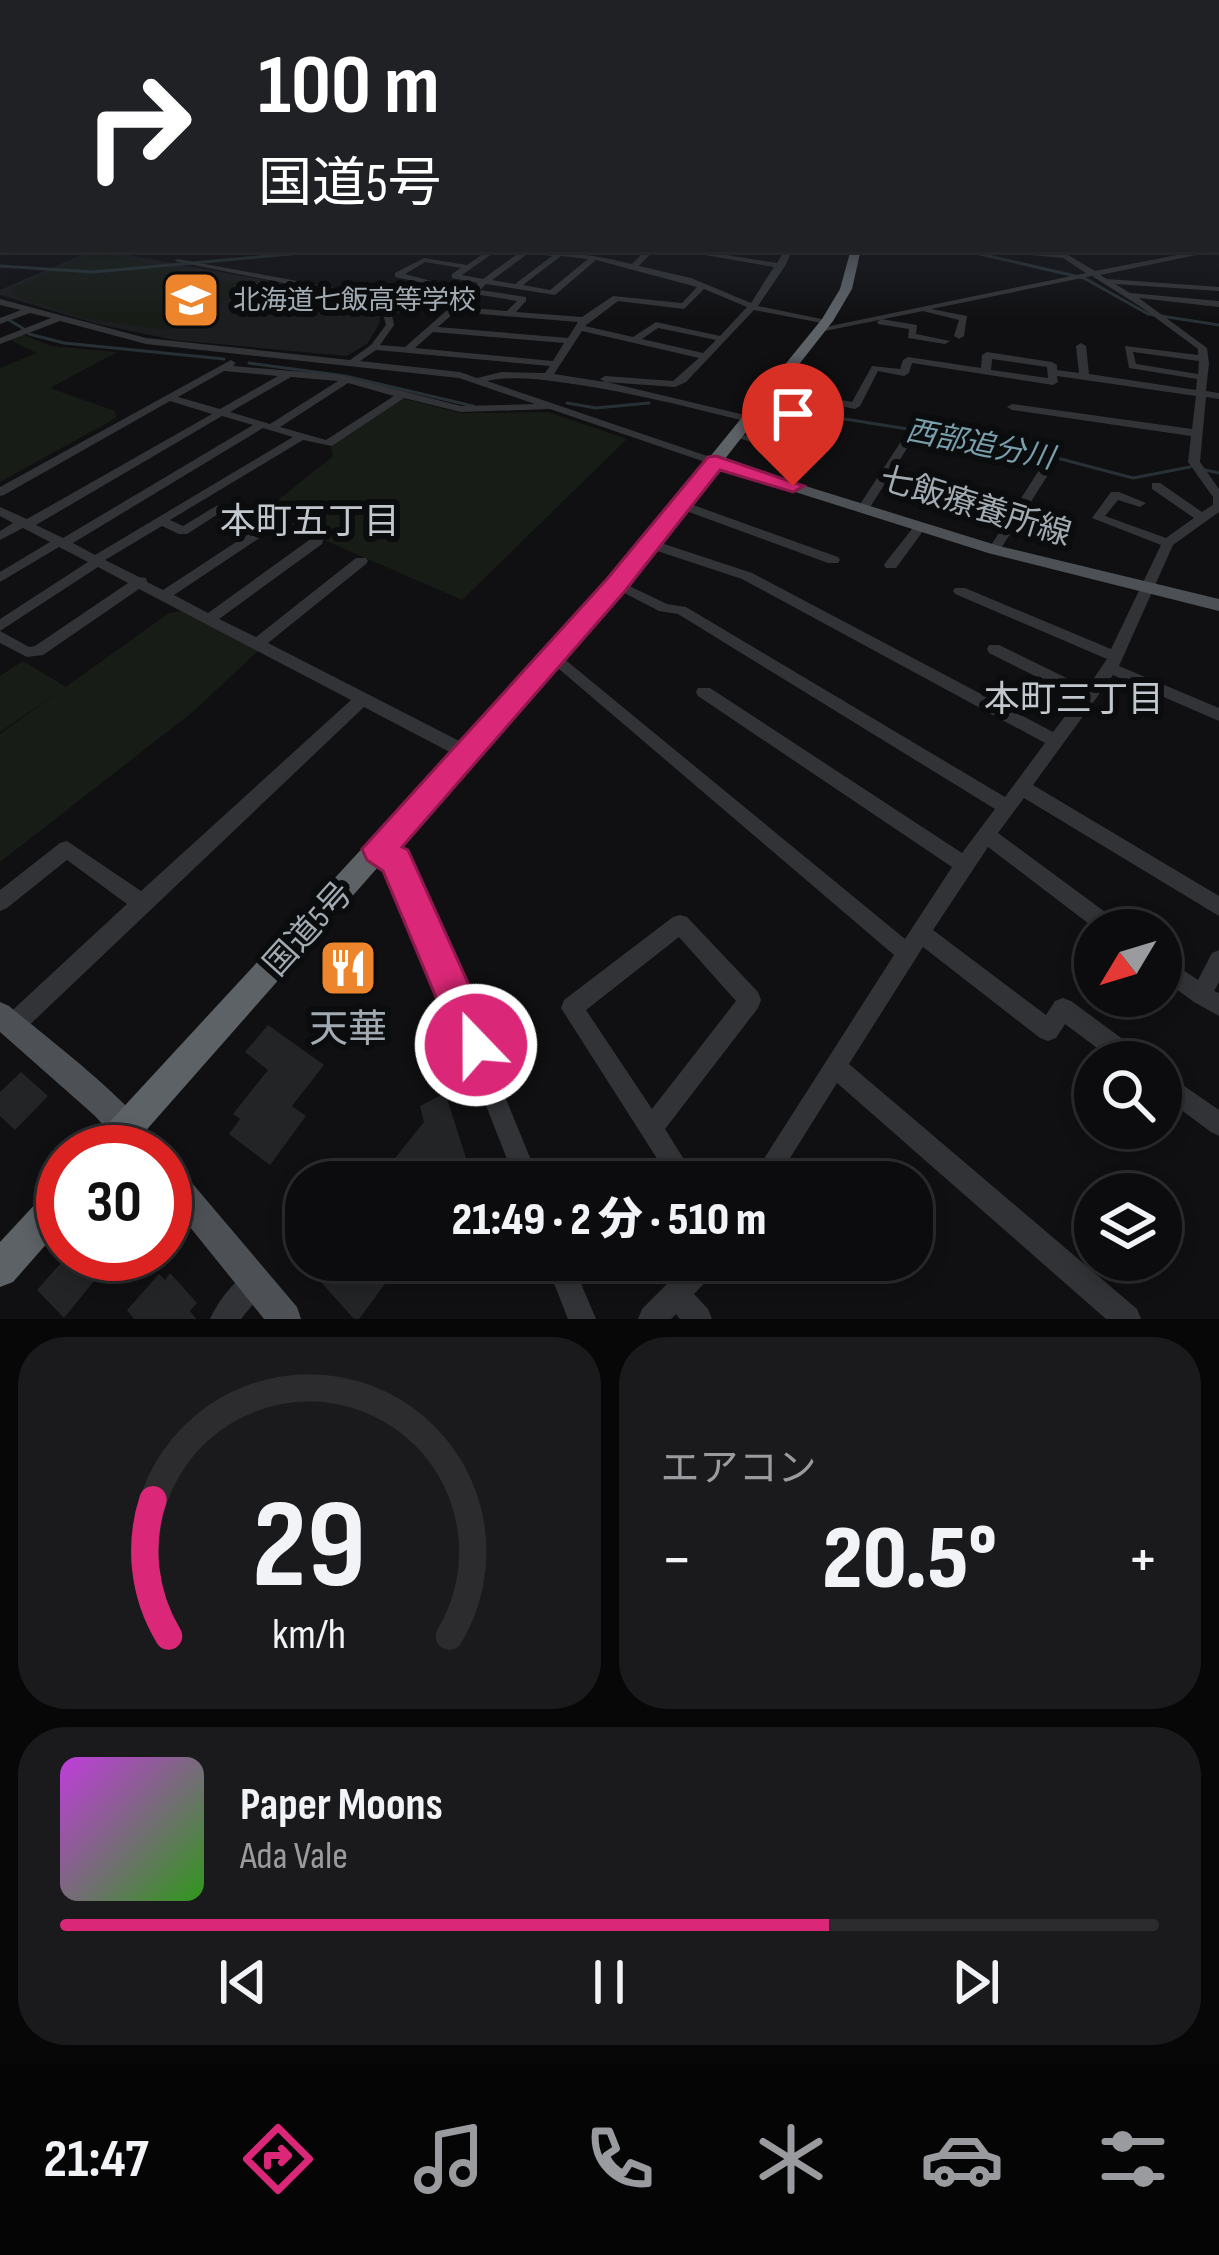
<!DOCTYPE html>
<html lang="ja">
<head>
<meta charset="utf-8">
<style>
	body { margin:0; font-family:"Sofia Sans Condensed","Noto Sans JP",sans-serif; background:#1a1a1c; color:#f1f3f6; height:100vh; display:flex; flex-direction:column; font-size:45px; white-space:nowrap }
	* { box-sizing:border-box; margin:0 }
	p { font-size:39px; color:#9a9b9e }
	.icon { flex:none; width:66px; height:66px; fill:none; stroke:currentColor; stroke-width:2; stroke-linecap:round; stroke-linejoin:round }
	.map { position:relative; height:1319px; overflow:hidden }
	.drawer { display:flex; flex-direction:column; gap:18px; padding:18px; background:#070708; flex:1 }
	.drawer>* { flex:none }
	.hud { position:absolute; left:0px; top:0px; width:1221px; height:252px; box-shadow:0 6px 18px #0003,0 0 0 3px #2c2c2e; background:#202124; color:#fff; overflow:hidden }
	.needle { width:78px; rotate:232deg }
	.controls { position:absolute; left:1074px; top:909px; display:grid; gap:24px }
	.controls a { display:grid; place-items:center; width:108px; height:108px; border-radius:50%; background:#0c0c0e; box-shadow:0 6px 18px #0003,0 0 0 3px #2c2c2e; font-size:60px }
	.speed { position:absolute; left:36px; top:1125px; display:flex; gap:24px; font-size:60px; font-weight:700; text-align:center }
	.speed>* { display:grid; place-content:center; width:156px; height:156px; border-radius:50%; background:#0c0c0e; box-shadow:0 6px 18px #0003,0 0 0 3px #2c2c2e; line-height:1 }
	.speed .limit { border:18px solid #d22; background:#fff; color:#111 }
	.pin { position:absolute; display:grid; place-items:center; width:102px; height:102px; color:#fff; margin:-123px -51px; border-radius:50% 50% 50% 0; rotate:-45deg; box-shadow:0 0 12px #0007 }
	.pin .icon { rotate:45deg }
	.me { position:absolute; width:132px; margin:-66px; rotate:338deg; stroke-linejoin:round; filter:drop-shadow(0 0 9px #0008) }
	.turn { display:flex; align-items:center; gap:42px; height:252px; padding:0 60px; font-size:54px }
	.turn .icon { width:156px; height:156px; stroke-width:2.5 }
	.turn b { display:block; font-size:84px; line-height:102px }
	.big { font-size:90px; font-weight:800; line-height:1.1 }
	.drawer .widget { flex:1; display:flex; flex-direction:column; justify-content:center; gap:18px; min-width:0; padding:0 42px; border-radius:48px; background:#1a1a1c }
	.drawer .dial { align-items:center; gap:0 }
	.dial svg { height:312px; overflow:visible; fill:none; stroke:#2c2c2e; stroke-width:7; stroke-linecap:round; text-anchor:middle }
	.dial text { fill:#f1f3f6; stroke:none }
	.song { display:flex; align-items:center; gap:36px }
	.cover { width:144px; height:144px; border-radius:18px; background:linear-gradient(135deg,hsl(290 70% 55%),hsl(110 70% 35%)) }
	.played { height:12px; border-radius:6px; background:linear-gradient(90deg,#db2777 70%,#2c2c2e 70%) }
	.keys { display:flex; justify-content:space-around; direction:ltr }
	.heat { display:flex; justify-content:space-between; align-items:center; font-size:66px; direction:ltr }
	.drawer .tiles { flex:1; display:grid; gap:18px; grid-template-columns:1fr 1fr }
	.widget:last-child { grid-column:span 2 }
	.trip { position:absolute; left:285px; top:1161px; width:648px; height:120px; border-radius:48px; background:#0c0c0e; box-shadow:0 6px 18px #0003,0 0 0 3px #2c2c2e; font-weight:800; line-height:120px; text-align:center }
	.menu { display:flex; height:192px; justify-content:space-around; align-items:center; background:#050506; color:#9a9b9e }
	.menu .icon { width:84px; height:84px }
	.menu .selected { color:#db2777 }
	.menu b { font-size:54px; color:#f1f3f6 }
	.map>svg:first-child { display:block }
</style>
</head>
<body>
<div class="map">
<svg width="1219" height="1319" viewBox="0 0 1219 1319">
	<rect width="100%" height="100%" fill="#101012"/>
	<polygon fill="#1c1d1f" points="96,249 356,297 379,311 380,322 368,343 347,356 174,340 97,324 0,295 0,290"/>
	<g fill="#171c17">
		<polygon points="95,252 255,286 168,330 86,318 14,296 12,288"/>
		<polygon points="23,335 51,346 117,352 50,388 115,411 116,418 0,482 0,368 37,353 10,340"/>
		<polygon points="402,398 460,413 548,412 627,439 462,600 262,513 333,456 331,447"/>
		<polygon points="189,610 260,649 194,711 0,862 0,734 169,613"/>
		<polygon points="23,661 66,687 0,732 0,676"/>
	</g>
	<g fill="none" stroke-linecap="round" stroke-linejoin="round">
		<g stroke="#273135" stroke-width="3">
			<polyline points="958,249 1084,278 1148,314 1219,325"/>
			<polyline points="0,266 93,272 346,249"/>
			<polyline points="9,320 24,329"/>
			<polyline points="29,334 64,343 224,359"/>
			<polyline points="249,363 345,376 473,406"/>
			<polyline points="567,403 596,408 649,403"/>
			<polyline points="768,425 845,419 1008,445 1133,478 1190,467"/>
			<polyline points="1205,470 1219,473"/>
		</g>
	</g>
	<g fill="#232426">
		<polygon points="353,944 373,959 343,993 322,976"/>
		<polygon points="268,1025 324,1065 292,1106 306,1116 270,1165 229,1134 240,1119 233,1114 268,1070 245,1052"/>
		<polygon points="21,1072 48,1096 15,1130 0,1116 0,1092"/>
		<polygon points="445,1093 472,1176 460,1182 376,1182 424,1122 420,1106"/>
		<polygon points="68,1255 94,1281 64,1318 37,1290"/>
		<polygon points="322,1260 387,1260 396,1269 359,1319 354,1319 312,1272"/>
		<polygon points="170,1273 197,1303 190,1311 196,1319 134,1319 127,1310 159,1274 165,1280"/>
	</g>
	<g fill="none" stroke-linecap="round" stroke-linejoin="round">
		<g fill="#313336" fill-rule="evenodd">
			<rect x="0" y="140" width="3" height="4"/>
			<rect x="1218" y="184" width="1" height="4"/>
			<polygon points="3,229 3,233 0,234 0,230"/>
			<rect x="1218" y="232" width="1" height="5"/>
			<path d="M 1218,247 L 1219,250 L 1216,251 L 1100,275 L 1107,279 L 1219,287 L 1219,291 L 1115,284 L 1130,293 L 1219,301 L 1219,307 L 1139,298 L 1207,348 L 1209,363 L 1206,391 L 1219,393 L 1219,399 L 1206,397 L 1200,462 L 1219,489 L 1219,512 L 1173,545 L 1119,666 L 1219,708 L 1219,721 L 1113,675 L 1033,785 L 1219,896 L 1219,916 L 1024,798 L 998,833 L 1120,923 L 1123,930 L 1097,930 L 988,847 L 933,930 L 1046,1015 L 1055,1001 L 1063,998 L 1071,1001 L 1143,1054 L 1146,1062 L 1116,1062 L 1065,1024 L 1056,1038 L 1048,1041 L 1040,1038 L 923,947 L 849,1064 L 1137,1309 L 1141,1319 L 1106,1319 L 837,1083 L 775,1182 L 749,1182 L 894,955 L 545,657 L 547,653 L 557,653 L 905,939 L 952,867 L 698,696 L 696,692 L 698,688 L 710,688 L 962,853 L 995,809 L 678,614 L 659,611 L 609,585 L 616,581 L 621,582 L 667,604 L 686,607 L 1005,797 L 1045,743 L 742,579 L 645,547 L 644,544 L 650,540 L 655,541 L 752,573 L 1053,732 L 1079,698 L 989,653 L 987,649 L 989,645 L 999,645 L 1087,688 L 1107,659 L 955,594 L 953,591 L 955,588 L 965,588 L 1111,649 L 1161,545 L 1092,518 L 1111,492 L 1119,492 L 1146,503 L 1140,507 L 1118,500 L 1105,516 L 1166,538 L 1194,518 L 1152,489 L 1152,483 L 1160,483 L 1202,512 L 1213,505 L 1213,497 L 1188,462 L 1191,436 L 1012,410 L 1007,407 L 1012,404 L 1192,429 L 1196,396 L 1057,376 L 1058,382 L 1053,385 L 912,363 L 909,373 L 904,376 L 878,371 L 860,406 L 855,409 L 824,403 L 816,413 L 812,414 L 759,400 L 764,397 L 809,407 L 817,397 L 821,396 L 852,402 L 872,366 L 900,369 L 903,360 L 908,357 L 981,368 L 982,355 L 987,352 L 1052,362 L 1057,365 L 1057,370 L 1079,373 L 1076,346 L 1081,343 L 1086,346 L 1089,374 L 1196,390 L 1197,379 L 1129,368 L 1125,346 L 1198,355 L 1198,349 L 1141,307 L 1092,276 L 931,309 L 967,316 L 964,336 L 959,339 L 954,336 L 959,320 L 923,311 L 820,332 L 816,329 L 1086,273 L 1063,258 L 965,249 L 1055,253 L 1049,249 L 1058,249 L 1095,271 ZM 1133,352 L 1199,361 L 1198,374 L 1136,364 ZM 992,359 L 1047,367 L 1048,378 L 991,370 Z"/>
			<path d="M 490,249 L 499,249 L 462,275 L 483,279 L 520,252 L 507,249 C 550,249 591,254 632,264 L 647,249 L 655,249 L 639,266 L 691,278 L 751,303 L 774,267 L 670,249 L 688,249 L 777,263 L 785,249 L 793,249 L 785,266 L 758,306 L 831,321 L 827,324 L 754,310 L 686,382 L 675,387 L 605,382 L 600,379 L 605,376 L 673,381 L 699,358 L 582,331 L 554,374 L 611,383 L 753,417 L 753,421 L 749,422 C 681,405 613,388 544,380 C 525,378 507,377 487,381 L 719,460 L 719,464 L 711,464 L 550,409 L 461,412 L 404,398 L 332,446 L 303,440 L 170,520 L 183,526 L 216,506 L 220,505 L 226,509 L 187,534 L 179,534 L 162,526 L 105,560 L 139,577 L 146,578 L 147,582 L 163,590 L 256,529 L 264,529 L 264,535 L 174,595 L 208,613 L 312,538 L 322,538 L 323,541 L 322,544 L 219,619 L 256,637 L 356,558 L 366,558 L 368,561 L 366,564 L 268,643 L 473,748 L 475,753 L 473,758 L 467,760 L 461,758 L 364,707 L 20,1034 L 12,1037 L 4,1034 L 1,1026 L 4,1018 L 127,904 L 67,860 L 7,908 L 0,911 L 0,890 L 60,843 L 67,841 L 141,891 L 351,700 L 139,589 L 43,655 L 27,657 L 0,643 L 0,631 L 29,647 L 35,646 L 128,583 L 98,567 L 0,631 L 0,619 L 88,562 L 59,547 L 0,582 L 0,572 L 50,542 L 23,528 L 0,540 L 0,531 L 13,523 L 0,516 L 0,507 L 27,519 L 212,414 L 170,401 L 4,495 L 0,496 L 0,487 L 231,360 L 236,363 L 233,366 L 339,375 L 461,406 L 535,404 L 459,378 L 146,344 L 60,321 L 0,344 L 0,338 L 51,318 L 30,313 L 0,324 L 0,318 L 21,310 L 0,305 L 0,299 L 146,338 L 350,360 L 371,345 L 386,325 L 382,310 L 369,300 L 174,261 L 178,259 L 372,295 L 390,309 L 403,304 L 407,297 L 428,284 L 395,277 L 395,273 L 424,258 L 467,265 ZM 529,253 L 552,256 L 515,284 L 492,280 ZM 561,256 L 588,259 L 550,290 L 523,285 ZM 596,260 L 697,287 L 682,303 L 613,296 L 582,317 L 516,312 L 526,301 L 526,297 L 480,290 L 486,284 L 555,295 ZM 425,262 L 461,268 L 452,274 L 452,278 L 478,283 L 405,347 L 380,345 L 394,325 L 392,315 L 410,308 L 414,300 L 439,283 L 405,274 ZM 704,289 L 747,307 L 720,336 L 656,322 L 633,337 L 585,326 L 618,301 L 684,309 ZM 475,294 L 517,301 L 507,311 L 461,307 ZM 455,312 L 578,322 L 568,338 L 438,327 ZM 658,328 L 716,340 L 703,353 L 642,339 ZM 433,332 L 564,343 L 553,361 L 415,348 ZM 376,350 L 550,366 L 545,373 L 502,372 L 477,378 L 460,372 L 360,361 ZM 224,371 L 278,376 L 220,409 L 178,397 ZM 291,377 L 338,381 L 270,424 L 230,412 ZM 348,383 L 394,396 L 326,440 L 280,427 ZM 222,416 L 253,425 L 63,538 L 36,525 ZM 263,428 L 293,437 L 95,555 L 73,543 Z"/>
			<polygon points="881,319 917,325 916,334 950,341 945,344 908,338 909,329 878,324 877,322"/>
			<polygon points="815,422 820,425 800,454 796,455 731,436 736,433 793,448 811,423"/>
			<polygon points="906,439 911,442 869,509 867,512 859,512 857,509 902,440"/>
			<polygon points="1049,461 1055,464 1000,550 999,553 989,553 988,550 1043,464"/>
			<polygon points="682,501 838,557 840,560 838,563 828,563 678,508 676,505"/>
			<polygon points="920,523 926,527 896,568 886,568 884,565 886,562 916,524"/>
			<polygon points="379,841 403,855 424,899 540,1182 516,1182 408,906 389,867 372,855 370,849 372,843"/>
			<path d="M 680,915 L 687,917 L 758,992 L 761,1000 L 758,1008 L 665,1129 L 698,1182 L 672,1182 L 561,1008 L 564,1000 L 673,917 ZM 679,937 L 736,1001 L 652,1109 L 586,1010 Z"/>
			<polygon points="1219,950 1219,982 1214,991 1219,993 1219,1016 1194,1002 1161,978 1161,955 1198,980 1212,953"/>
			<polygon points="1161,1070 1219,1110 1219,1136 1211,1132 1161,1095"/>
			<polygon points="545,1260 571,1260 596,1319 568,1319"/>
			<polygon points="691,1260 722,1260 718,1269 694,1294 708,1309 712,1319 680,1319 676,1314 671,1319 638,1319 642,1309"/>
			<path d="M 254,1270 L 263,1274 L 267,1283 L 263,1292 L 241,1319 L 210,1319 C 218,1301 236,1277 254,1270 Z"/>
		</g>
		<g fill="#4d5155" fill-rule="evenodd">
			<polygon points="715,458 999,546 1219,599 1219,611 988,553 710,465 710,459"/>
			<path d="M 0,1002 L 9,1006 C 46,1037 146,1112 162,1152 L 128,1152 L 94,1115 L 0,1032 Z"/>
			<polygon points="165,1158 175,1163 297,1307 301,1319 264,1319 165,1196"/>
		</g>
		<g fill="#5d6267" fill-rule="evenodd">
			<rect x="0" y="135" width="3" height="3"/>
			<polygon points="851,249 861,249 852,289 833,321 623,589 127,1152 88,1152 93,1140 609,581 822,319 840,289"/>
			<polygon points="63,1182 63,1225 13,1282 0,1287 0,1242 51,1187"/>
		</g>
	</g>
	<linearGradient id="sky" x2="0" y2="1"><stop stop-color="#09090a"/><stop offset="0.42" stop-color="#313744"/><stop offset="1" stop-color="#313744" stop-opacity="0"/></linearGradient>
	<rect width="1219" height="319" fill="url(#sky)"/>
	<polygon fill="#db2777" stroke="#8e194d" stroke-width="3" points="716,456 804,486 793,492 720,470 625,591 402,847 408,850 496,1045 490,1059 476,1065 462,1059 383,871 367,860 362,849 607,579 708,457"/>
	<defs>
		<symbol id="school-square" viewBox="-11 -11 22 22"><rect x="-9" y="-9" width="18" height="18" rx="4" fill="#ed852d" stroke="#0b0c0d"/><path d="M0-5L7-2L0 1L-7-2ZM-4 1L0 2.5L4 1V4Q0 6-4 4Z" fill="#fff"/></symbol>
		<symbol id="restaurant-square" viewBox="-11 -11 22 22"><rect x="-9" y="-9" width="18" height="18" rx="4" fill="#ed852d" stroke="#0b0c0d"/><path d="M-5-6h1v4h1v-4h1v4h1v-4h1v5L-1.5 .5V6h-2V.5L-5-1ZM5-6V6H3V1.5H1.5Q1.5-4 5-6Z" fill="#fff"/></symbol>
	</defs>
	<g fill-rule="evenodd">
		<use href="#school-square" x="158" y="267" width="66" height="66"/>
		<use href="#restaurant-square" x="315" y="935" width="66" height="66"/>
	</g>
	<g text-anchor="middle" stroke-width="12" stroke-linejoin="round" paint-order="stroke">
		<g font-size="27" fill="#a2aab2" stroke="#0b0c0d" text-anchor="start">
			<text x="233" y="309">北海道七飯高等学校</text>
		</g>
		<g font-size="30" font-style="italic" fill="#799fad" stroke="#0b0c0d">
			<text transform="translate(980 444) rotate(11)" y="10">西部追分川</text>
		</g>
		<g font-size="33" fill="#a2aab2" stroke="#0b0c0d">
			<text transform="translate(976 505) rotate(17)" y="12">七飯療養所線</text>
			<text transform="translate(307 928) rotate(-48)" y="12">国道5号</text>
		</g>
		<g font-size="36" fill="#c2c8ce" stroke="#0b0c0d">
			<text x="310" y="533">本町五丁目</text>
			<text x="1074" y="711">本町三丁目</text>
		</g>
		<g font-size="39" fill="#a2aab2" stroke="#0b0c0d">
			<text x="348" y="1042">天華</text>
		</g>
	</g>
</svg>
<div class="controls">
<a><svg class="needle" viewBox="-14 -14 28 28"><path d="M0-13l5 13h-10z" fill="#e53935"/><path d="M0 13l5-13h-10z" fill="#9a9b9e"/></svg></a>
<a><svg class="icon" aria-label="search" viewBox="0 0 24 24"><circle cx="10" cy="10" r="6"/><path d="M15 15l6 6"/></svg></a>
<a><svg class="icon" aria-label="layers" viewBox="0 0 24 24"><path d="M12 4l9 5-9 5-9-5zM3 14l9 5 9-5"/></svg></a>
</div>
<div class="speed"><div class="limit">30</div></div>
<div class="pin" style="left:793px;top:486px;background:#d93025"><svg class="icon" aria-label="arrive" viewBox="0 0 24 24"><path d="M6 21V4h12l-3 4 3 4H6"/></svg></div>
<svg class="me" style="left:476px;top:1045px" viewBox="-20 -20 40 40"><circle r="17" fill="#db2777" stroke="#fff" stroke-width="3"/><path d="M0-11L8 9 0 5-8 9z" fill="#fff"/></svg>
<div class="trip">21:49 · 2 分 · 510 m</div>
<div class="hud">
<div class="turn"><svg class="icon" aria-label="right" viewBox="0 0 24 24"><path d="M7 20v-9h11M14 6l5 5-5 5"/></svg><div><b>100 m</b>国道5号</div></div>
</div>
</div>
<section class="drawer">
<div class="tiles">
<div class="widget dial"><svg viewBox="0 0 100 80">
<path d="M14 69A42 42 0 1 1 86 69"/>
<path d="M14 69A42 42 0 0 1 10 34" stroke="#db2777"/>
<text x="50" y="56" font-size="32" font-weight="700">29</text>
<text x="50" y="72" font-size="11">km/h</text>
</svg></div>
<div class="widget"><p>エアコン</p>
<div class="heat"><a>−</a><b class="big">20.5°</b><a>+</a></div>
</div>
<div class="widget">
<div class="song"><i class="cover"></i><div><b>Paper Moons</b><p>Ada Vale</p></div></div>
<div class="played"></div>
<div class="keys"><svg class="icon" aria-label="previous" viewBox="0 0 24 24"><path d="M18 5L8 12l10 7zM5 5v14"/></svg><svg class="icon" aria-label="pause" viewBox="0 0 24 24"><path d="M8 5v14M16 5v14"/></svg><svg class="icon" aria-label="next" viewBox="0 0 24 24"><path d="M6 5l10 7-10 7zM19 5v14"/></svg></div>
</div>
</div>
</section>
<nav class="menu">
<b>21:47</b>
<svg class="icon selected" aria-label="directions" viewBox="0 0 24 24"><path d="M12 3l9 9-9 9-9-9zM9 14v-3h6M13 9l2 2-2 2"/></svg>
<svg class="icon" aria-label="music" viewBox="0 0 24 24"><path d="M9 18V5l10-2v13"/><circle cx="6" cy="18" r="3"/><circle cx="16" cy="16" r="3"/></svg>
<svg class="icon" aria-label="phone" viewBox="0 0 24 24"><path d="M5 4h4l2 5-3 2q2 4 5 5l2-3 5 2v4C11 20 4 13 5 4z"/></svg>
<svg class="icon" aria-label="climate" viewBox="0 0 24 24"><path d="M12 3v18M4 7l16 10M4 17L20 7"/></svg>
<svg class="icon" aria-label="car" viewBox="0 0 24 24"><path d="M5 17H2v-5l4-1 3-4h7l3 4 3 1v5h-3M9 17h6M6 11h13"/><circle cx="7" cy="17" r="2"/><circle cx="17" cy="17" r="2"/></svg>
<svg class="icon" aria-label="filters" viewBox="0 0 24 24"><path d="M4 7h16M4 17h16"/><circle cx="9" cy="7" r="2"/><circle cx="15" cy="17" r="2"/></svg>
</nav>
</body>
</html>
